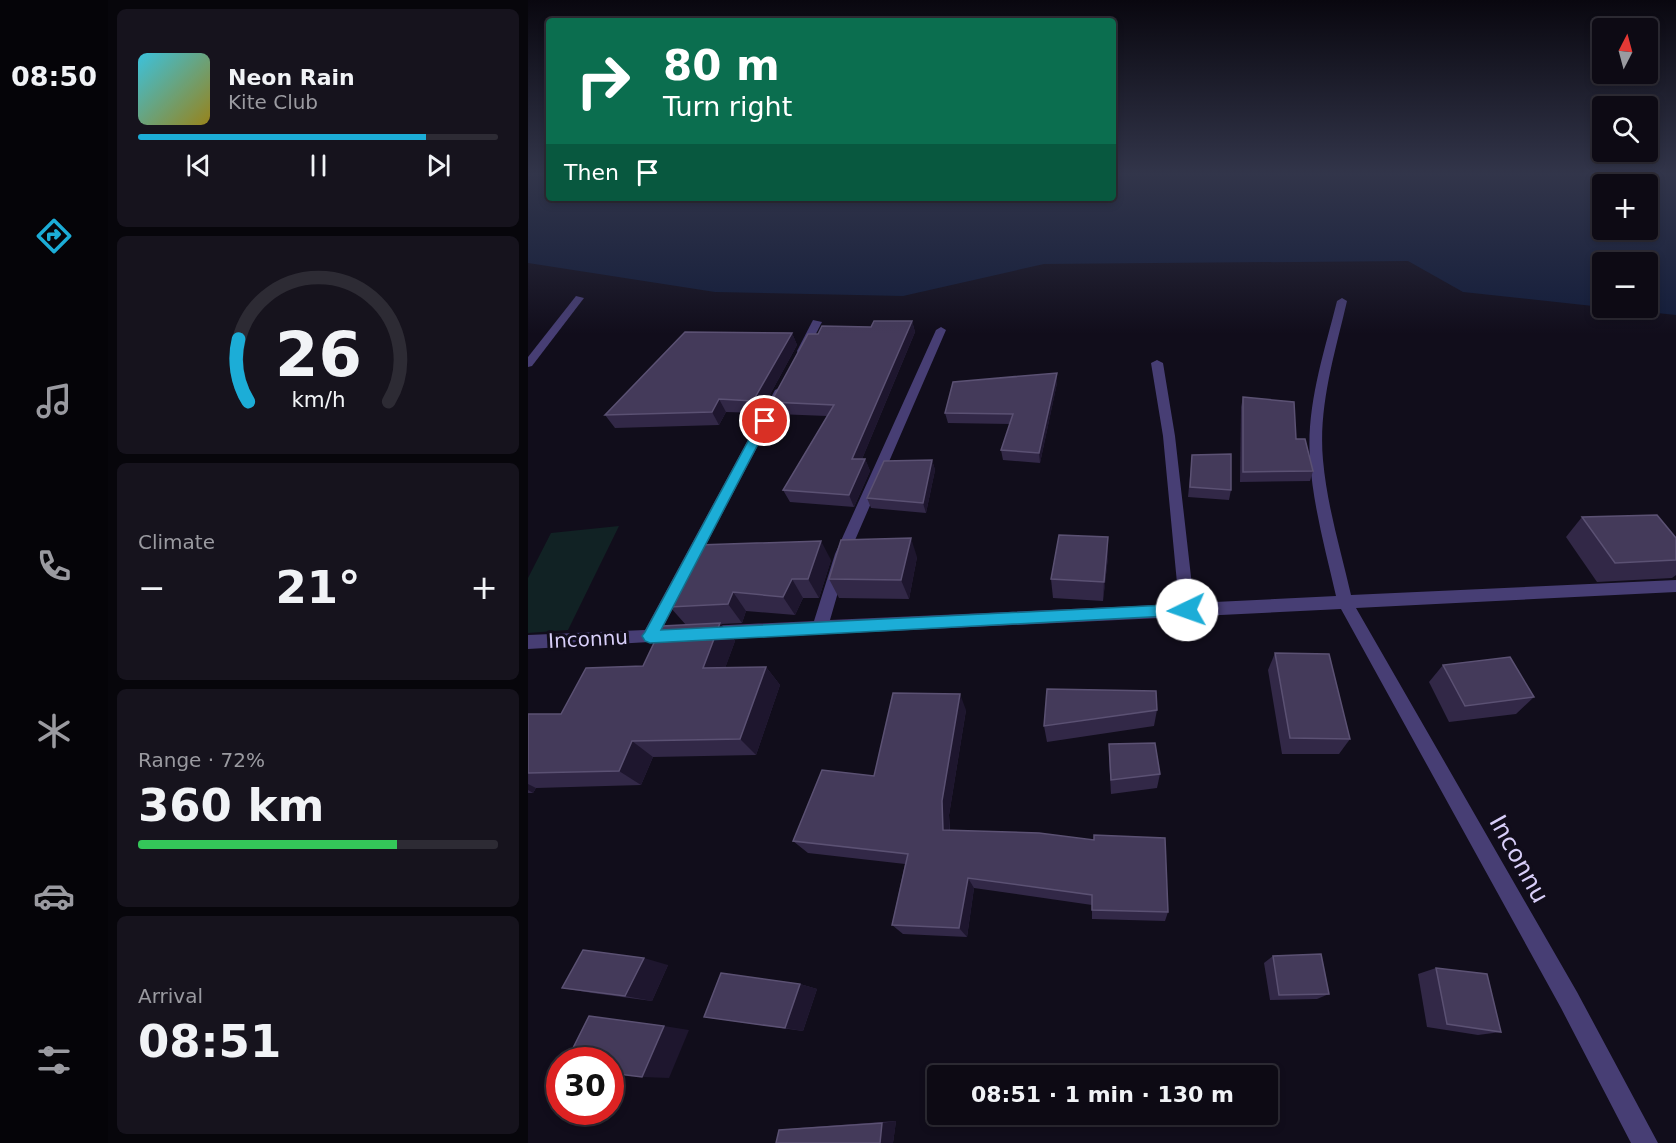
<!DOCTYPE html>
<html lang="en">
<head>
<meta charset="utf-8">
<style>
	body { margin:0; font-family:"DejaVu Sans",sans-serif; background:#16131d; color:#f1f3f6; height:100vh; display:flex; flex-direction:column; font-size:22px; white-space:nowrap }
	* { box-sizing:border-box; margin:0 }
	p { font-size:20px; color:#9a9aa0 }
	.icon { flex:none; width:33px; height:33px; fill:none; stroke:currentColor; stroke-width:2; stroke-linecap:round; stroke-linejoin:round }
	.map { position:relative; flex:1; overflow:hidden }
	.side { display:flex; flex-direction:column; gap:9px; padding:9px; background:#07060b; width:420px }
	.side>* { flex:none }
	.guide { position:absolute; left:18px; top:18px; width:570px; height:183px; border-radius:6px; box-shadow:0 3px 9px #0003,0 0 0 2px #2d2b34; background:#0b6e4f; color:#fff; overflow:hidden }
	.needle { width:39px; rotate:6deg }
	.fabs { position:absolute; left:1064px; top:18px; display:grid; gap:12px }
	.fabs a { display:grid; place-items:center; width:66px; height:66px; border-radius:6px; background:#0d0a14; box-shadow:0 3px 9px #0003,0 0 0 2px #2d2b34; font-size:30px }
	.speed { position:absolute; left:18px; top:1047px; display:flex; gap:12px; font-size:30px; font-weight:700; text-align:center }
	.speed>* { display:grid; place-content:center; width:78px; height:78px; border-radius:50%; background:#0d0a14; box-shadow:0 3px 9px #0003,0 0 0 2px #2d2b34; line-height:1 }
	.speed .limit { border:9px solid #d22; background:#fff; color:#111 }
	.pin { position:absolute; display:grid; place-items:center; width:51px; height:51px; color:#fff; margin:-26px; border:3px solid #fff; border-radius:50%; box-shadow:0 2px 6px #0007 }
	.me { position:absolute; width:66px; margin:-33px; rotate:267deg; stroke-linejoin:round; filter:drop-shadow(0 0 4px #0008) }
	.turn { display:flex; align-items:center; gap:21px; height:126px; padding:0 18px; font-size:27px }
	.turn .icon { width:78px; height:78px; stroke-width:2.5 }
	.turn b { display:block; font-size:42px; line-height:51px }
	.then { display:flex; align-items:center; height:57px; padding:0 18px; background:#0003; gap:12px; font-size:22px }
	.big { font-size:45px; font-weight:600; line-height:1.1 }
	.side .widget { flex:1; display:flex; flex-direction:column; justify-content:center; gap:9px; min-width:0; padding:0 21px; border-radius:9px; background:#16131d }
	.side .dial { align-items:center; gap:0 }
	.dial svg { height:156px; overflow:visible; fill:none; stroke:#2d2b34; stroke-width:7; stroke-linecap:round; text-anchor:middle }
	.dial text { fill:#f1f3f6; stroke:none }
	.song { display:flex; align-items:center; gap:18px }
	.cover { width:72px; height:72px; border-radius:9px; background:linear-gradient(135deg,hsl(190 70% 55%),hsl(50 70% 35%)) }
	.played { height:6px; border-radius:3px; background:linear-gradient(90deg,#1cadd7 80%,#2d2b34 80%) }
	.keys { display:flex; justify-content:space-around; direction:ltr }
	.heat { display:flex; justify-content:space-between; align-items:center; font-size:33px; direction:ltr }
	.charge { height:9px; border-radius:4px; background:linear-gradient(90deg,#34c759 72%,#2d2b34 0) }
	.trip { position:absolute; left:399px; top:1065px; width:351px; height:60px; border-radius:6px; background:#0d0a14; box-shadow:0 3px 9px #0003,0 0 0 2px #2d2b34; font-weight:600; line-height:60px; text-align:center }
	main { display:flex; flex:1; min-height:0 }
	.menu { display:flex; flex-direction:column; width:108px; justify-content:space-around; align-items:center; background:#050408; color:#9a9aa0 }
	.menu .icon { width:42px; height:42px }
	.menu .current { color:#1cadd7 }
	.menu b { font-size:27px; color:#f1f3f6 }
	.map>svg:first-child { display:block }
</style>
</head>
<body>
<main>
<nav class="menu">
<b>08:50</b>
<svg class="icon current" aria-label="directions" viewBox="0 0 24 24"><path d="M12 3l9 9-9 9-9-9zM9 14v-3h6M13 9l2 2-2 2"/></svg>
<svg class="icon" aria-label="music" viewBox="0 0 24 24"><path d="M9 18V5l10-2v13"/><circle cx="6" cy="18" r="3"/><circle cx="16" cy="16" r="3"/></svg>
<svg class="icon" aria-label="phone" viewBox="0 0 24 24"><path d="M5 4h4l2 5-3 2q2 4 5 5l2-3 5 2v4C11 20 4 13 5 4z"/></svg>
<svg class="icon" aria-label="climate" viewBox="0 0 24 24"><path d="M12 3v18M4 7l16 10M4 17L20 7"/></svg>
<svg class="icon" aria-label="car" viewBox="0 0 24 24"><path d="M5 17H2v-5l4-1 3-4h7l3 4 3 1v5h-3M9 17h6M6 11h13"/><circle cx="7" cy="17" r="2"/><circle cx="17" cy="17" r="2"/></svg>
<svg class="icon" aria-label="filters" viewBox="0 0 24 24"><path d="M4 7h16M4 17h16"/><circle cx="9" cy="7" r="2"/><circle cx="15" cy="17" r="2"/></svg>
</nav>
<section class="side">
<div class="widget">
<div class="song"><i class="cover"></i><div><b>Neon Rain</b><p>Kite Club</p></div></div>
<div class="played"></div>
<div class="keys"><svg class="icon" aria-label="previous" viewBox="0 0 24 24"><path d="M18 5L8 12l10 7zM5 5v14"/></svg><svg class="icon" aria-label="pause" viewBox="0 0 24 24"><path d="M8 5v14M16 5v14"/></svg><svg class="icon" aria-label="next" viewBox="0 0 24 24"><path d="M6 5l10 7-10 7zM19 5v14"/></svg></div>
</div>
<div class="widget dial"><svg viewBox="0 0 100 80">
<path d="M14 69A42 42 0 1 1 86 69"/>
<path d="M14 69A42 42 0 0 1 9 37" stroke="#1cadd7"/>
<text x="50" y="56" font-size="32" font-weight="700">26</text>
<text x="50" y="72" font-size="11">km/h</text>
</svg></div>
<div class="widget"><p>Climate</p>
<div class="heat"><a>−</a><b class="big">21°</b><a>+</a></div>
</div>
<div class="widget"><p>Range · 72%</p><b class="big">360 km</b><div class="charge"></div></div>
<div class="widget"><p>Arrival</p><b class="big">08:51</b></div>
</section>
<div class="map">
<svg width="1148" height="1143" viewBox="0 0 1148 1143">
	<rect width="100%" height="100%" fill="#110d1b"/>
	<polygon fill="#112224" points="91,526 40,630 0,633 0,578 23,533"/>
	<path fill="#121c3a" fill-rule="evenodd" d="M 0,174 L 21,174 L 21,198 L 585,198 L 585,174 L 1148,174 L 1148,315 L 1081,308 L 1119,308 L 1119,262 L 1074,262 L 1074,307 L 935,292 L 880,261 L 516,264 L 375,296 L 187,292 L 0,263 ZM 1074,184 L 1119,184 L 1119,230 L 1074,230 Z"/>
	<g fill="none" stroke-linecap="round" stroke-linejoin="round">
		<g fill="#473e74" fill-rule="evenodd">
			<polygon points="48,296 56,298 4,366 0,367 0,357"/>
			<path d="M 814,298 L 819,301 C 807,353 790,406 795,460 C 799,506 813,551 823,595 L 1148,580 L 1148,592 L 828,608 L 1049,992 L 1130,1143 L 1103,1143 L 1033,1008 L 813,609 L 180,640 L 174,638 L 172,633 L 174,628 L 180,626 L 286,621 L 307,554 L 408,330 L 413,327 L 418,330 L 321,554 L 302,620 L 651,604 L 635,436 L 623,363 L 629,360 L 635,363 L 647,436 L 666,603 L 808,596 C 798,552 785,506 782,460 C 778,406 796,353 809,301 Z"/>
			<polygon points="285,320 294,322 278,353 270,353 269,351"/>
			<polygon points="253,387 259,390 134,629 156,630 158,635 156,640 0,649 0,635 117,630 247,390"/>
		</g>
	</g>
	<g fill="#322847">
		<polygon points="384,321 387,332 334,459 337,459 342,471 326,507 262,502 255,490 299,416 249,414 243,402 290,334 343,327"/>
		<polygon points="264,333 269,345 232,413 198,412 191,425 87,428 77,415"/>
		<polygon points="529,383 512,463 475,460 473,450 482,424 420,423 417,413"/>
		<polygon points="715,397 768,439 785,471 782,481 712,482 713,407"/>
		<polygon points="664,455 703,490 701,500 660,497"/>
		<polygon points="404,460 407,470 398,513 343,508 339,498"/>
		<polygon points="1054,517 1148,538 1148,575 1144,578 1069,582 1038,537"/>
		<polygon points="389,557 381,599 311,598 301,579"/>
		<polygon points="580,557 575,601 525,598 523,579"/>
		<polygon points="303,560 291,598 275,598 267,615 218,611 214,623 193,624 207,641 197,668 238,667 252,685 228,755 125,757 113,785 8,788 5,793 0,793 0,714 33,714 115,666 158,625 142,607"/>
		<polygon points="747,653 822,739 811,754 754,754 740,670"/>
		<polygon points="915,665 1006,697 988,714 921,722 901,682"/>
		<polygon points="438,710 421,815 422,830 640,912 637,921 564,919 564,905 446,888 439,937 375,934 364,925 377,864 280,853 265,841 346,776"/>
		<polygon points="629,710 626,726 519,742 516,726"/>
		<polygon points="581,744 632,774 629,788 583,794 581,759"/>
		<polygon points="745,956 801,994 789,999 742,1000 736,963"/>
		<polygon points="140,965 124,1001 64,993 34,988"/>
		<polygon points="908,968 973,1032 950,1035 899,1027 890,974"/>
		<polygon points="272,984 289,989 275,1031 176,1017"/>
		<polygon points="368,1121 365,1143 248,1143 251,1130 271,1128"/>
	</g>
	<g fill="#1e162e">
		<polygon points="384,321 387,332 329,471 324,459"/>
		<polygon points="264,333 269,345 232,413 225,401"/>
		<polygon points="529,373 529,383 512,463 511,453"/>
		<polygon points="191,399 198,412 191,425 184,412"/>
		<polygon points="337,459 342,471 326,507 321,495"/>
		<polygon points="404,460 407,470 398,513 395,503"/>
		<polygon points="580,537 580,557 575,601 576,582"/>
		<polygon points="383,538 389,557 381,599 373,580"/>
		<polygon points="293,541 303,560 291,598 280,579"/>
		<polygon points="264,579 275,598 267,615 255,597"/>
		<polygon points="205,592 218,611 214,623 200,604"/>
		<polygon points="192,623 207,641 191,685 175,668"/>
		<polygon points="238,667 252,685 228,755 212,739"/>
		<polygon points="432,694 438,710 421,815 422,842 415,830 414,801"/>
		<polygon points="104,741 125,757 113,785 91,771"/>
		<polygon points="0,784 8,788 5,793 0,790"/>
		<polygon points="440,878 446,888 439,937 431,928"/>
		<polygon points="116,958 140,965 124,1001 97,996"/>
		<polygon points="272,984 289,989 275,1031 257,1028"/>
		<polygon points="136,1026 161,1030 141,1078 114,1077"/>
		<polygon points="368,1121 365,1143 352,1143 354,1123"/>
	</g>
	<g fill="#443a5a" stroke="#5b5173" stroke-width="1.5">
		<polygon points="346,321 384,321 324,459 337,459 321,495 255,490 306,405 243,402 280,334 290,334 294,326 343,327"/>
		<polygon points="157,332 264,333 225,401 191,399 184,412 77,415"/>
		<polygon points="529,373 511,453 473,450 485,414 417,413 425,382"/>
		<polygon points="715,397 766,402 768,439 777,439 785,471 715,472"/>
		<polygon points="703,454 703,490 662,487 664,455"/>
		<polygon points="404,460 395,503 339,498 356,461"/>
		<polygon points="1129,515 1148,538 1148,560 1087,563 1054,517"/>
		<polygon points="531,535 580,537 576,582 523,579"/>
		<polygon points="383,538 373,580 301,579 313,540"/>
		<polygon points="293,541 280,579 264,579 255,597 205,592 200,604 142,607 170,545"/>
		<polygon points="192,623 175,668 238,667 212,739 104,741 91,771 0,773 0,714 33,714 58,668 115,666 134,626"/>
		<polygon points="747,653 801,654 822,739 762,738"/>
		<polygon points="982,657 1006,697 937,706 915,665"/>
		<polygon points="519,689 628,691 629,710 516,726"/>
		<polygon points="365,693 432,694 414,801 415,830 511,833 566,840 566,835 637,838 640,912 564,910 564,895 440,878 431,928 364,925 380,854 265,841 294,770 346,776"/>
		<polygon points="627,743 632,774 583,780 581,744"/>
		<polygon points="55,950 116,958 97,996 34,988"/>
		<polygon points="793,954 801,994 751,995 745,956"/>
		<polygon points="908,968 959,974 973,1032 919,1024"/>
		<polygon points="193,973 272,984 257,1028 176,1017"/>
		<polygon points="61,1016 136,1026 114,1077 82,1073 82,1060 39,1060"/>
		<polygon points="354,1123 352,1143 248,1143 251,1130"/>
	</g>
	<linearGradient id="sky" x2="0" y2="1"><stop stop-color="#09070f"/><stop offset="0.52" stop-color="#32354a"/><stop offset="1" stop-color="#32354a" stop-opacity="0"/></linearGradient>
	<rect width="1148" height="334" fill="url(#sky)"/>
	<polygon fill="#1cadd7" stroke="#12708c" stroke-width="1.5" points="237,418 242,421 133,630 659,604 664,605 666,610 664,614 659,615 122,643 117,641 114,636 117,632 231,421"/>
	<g text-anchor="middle" stroke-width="6" stroke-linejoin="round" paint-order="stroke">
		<g font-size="20" fill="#d8cef9" stroke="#110d1b">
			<text transform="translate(60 639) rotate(-3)" y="7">Inconnu</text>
		</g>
		<g font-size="24" fill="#d8cef9" stroke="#110d1b">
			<text transform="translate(991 859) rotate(61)" y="8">Inconnu</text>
		</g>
	</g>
</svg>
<div class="fabs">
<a><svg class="needle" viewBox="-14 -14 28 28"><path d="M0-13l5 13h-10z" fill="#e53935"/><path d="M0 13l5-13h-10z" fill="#9a9aa0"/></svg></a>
<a><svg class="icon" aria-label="search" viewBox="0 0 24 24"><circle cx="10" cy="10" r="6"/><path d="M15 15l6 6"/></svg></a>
<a>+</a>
<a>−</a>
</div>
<div class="speed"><div class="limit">30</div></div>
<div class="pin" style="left:237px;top:421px;background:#d93025"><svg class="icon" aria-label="arrive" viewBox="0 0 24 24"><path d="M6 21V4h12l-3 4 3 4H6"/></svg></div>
<svg class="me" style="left:659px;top:610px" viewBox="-20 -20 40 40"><circle r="19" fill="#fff"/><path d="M0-13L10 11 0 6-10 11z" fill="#1cadd7"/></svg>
<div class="trip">08:51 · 1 min · 130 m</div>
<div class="guide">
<div class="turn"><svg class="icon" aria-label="right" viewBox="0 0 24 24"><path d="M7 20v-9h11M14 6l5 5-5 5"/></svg><div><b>80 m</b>Turn right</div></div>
<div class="then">Then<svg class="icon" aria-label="arrive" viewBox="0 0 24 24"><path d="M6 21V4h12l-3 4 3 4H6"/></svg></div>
</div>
</div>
</main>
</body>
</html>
